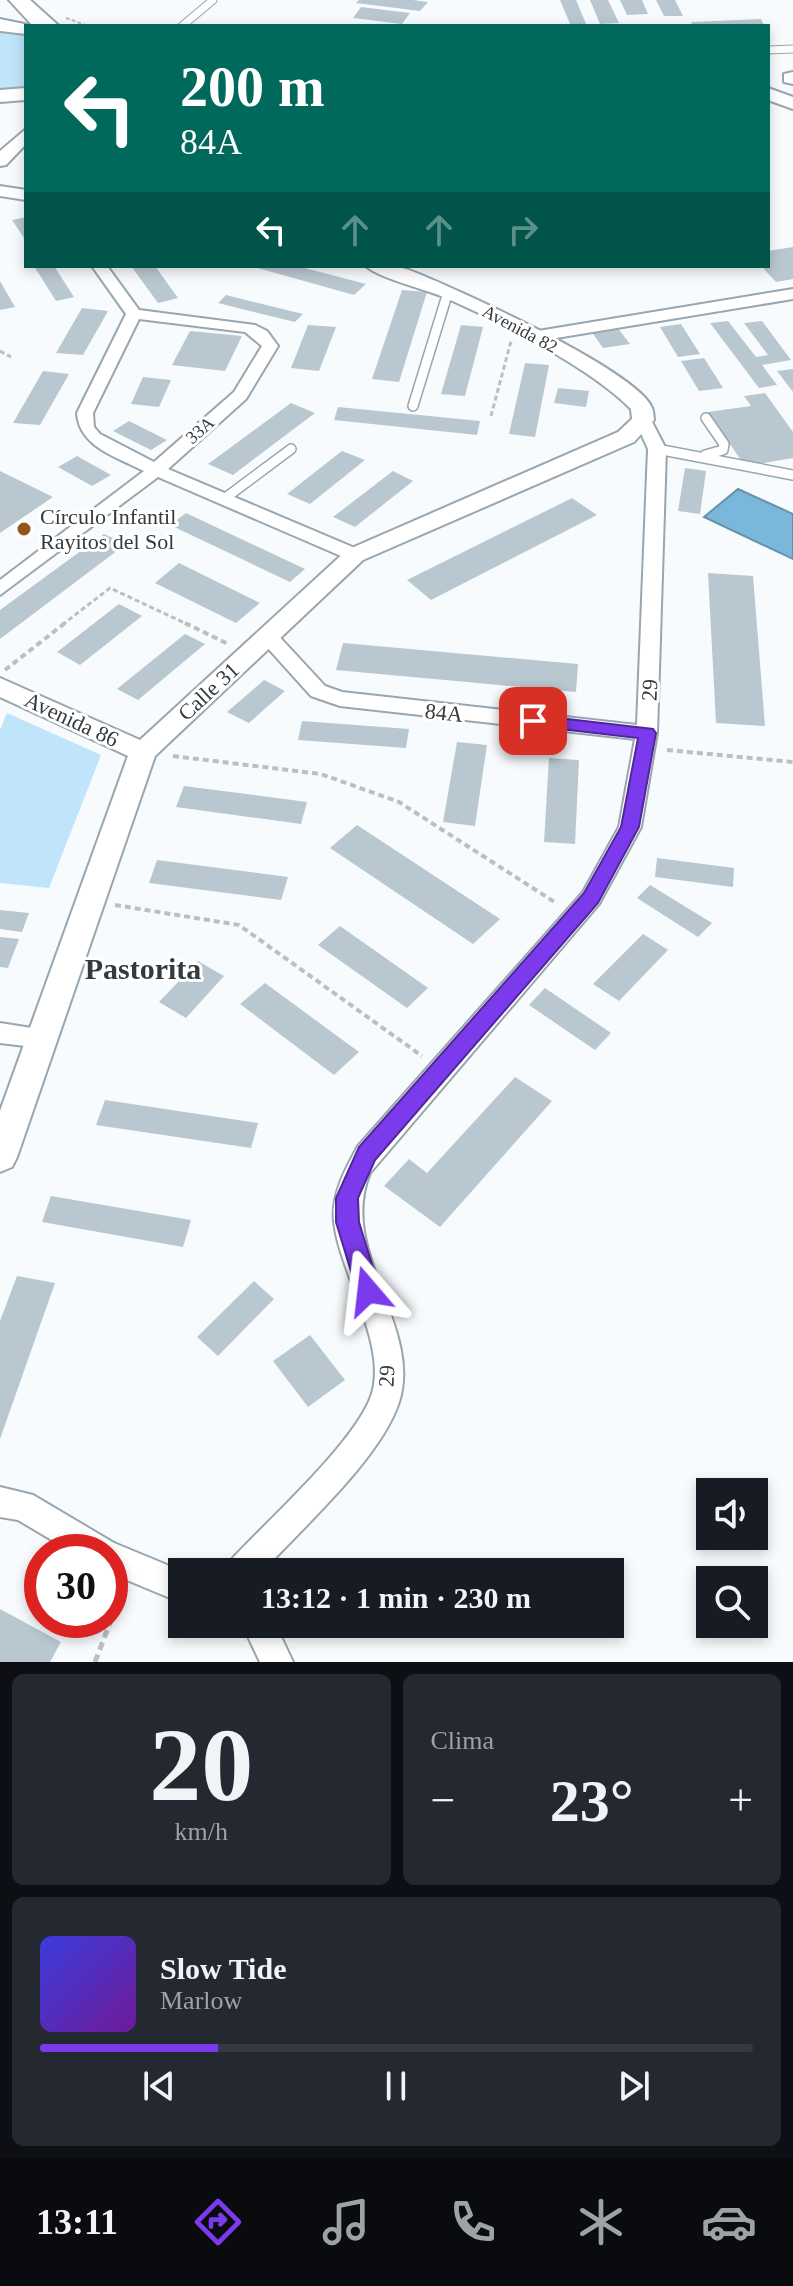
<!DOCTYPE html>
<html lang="es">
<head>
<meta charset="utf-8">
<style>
	body { margin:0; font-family:Georgia,serif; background:#242831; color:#f1f3f6; height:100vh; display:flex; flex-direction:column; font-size:30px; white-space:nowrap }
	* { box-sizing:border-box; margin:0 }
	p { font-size:26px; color:#9ea1a6 }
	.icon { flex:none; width:44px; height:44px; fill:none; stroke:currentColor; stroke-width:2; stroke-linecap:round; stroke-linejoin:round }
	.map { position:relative; height:1662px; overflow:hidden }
	.sheet { display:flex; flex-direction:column; gap:12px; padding:12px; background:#0d0f14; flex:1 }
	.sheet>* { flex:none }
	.guide { position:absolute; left:24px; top:24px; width:746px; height:244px; border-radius:0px; box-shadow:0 4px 12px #0003; background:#00695c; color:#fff; overflow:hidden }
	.controls { position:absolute; left:696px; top:1478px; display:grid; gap:16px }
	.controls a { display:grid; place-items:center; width:72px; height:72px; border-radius:0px; background:#171b24; box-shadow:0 4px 12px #0003; font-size:40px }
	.speed { position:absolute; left:24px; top:1534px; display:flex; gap:16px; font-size:40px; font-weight:700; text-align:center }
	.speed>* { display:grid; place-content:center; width:104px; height:104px; border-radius:50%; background:#171b24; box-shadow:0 4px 12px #0003; line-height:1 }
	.speed .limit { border:12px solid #d22; background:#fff; color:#111 }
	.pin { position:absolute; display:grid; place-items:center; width:68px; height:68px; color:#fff; margin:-34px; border-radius:16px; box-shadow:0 4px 12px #0006 }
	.me { position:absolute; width:88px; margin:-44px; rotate:343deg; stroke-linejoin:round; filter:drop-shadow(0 0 6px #0008) }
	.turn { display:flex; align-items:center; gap:28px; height:168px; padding:0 24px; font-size:36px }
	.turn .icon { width:104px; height:104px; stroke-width:2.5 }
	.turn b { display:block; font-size:56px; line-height:68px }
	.lanes { display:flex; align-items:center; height:76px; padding:0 24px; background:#0003; justify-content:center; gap:40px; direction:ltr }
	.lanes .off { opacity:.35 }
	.big { font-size:60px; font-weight:600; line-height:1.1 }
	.sheet .widget { flex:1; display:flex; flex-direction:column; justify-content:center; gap:12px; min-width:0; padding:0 28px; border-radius:12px; background:#242831 }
	.sheet .dial { align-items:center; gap:0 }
	.dial b { font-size:104px; line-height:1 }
	.song { display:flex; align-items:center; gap:24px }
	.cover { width:96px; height:96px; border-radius:12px; background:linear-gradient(135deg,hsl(240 70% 55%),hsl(280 70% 35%)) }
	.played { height:8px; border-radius:4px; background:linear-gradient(90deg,#7c3aed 25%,#363941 25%) }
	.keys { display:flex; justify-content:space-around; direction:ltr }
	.heat { display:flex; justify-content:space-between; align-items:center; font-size:44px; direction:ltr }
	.sheet .tiles { flex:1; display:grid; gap:12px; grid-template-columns:1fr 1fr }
	.widget:last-child { grid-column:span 2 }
	.trip { position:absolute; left:168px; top:1558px; width:456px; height:80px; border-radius:0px; background:#171b24; box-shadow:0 4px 12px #0003; font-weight:600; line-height:80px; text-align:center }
	.tab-bar { display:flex; height:128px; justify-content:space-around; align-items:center; background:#090b0e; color:#9ea1a6 }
	.tab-bar .icon { width:56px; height:56px }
	.tab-bar .on { color:#7c3aed }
	.tab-bar b { font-size:36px; color:#f1f3f6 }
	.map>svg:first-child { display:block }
</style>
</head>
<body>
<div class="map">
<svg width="793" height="1662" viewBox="0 0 793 1662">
	<rect width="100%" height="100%" fill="#f8fbfd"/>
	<g fill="#c0e4fa">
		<polygon points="0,30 26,34 26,86 0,90"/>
		<polygon points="7,713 101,755 49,888 0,883 0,730"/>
	</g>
	<polygon fill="#7ab7da" stroke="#6592ab" stroke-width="2" points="738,489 793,514 793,559 704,517"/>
	<g fill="#b9c7d0">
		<polygon points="359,0 413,0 428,2 420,11 356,3"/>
		<polygon points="560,0 576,0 587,26 571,26"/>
		<polygon points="590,0 608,0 619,23 600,24"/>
		<polygon points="620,0 642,0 648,14 627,15"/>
		<polygon points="656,0 675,0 683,16 664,16"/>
		<polygon points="361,7 410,13 402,24 353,18"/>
		<polygon points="761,19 764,25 693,26 691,22"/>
		<polygon points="26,217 26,241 12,220"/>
		<polygon points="793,247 793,279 776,282 761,266 768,266 768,251"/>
		<polygon points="34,266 54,266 74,297 56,301"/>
		<polygon points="131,266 155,266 178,298 158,303"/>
		<polygon points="250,266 297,266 366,284 354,295"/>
		<polygon points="0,281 15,307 0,310"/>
		<polygon points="402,290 427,292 399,382 372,379"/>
		<polygon points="226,295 303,314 295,322 218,303"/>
		<polygon points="82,308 108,311 83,355 56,353"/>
		<polygon points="728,321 756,357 768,355 744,323 762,321 791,360 762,365 777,385 759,388 710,323"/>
		<polygon points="681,324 700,354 678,357 660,327"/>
		<polygon points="308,325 336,327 319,371 291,368"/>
		<polygon points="461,325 483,327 465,396 441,394"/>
		<polygon points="617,327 630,344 603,348 591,331"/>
		<polygon points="190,331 242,336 225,371 172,365"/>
		<polygon points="704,358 723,388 699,391 681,361"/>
		<polygon points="525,363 549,365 535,437 509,434"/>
		<polygon points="793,369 793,392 777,371"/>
		<polygon points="43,371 69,374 40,425 13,423"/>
		<polygon points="143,377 171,380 159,407 131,404"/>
		<polygon points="558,388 589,391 586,407 554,403"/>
		<polygon points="765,393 793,432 793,458 745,466 708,412 751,406 744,396"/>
		<polygon points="291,403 315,413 233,475 208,464"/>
		<polygon points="338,407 480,421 477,435 334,420"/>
		<polygon points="129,421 167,440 151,450 113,431"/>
		<polygon points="342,451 365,460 310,504 287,494"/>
		<polygon points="77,456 111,475 92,486 58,467"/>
		<polygon points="685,468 706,471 700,514 678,511"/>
		<polygon points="0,471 53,497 0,533"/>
		<polygon points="393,471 413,481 355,527 333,517"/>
		<polygon points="572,498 597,515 431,600 407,580"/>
		<polygon points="186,513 305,569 290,582 170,525"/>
		<polygon points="104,534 126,544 0,639 0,610"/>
		<polygon points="179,563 260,603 236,623 155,583"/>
		<polygon points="708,573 753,576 765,726 716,723"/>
		<polygon points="119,604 142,616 80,665 57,652"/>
		<polygon points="185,634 205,644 138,700 117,689"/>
		<polygon points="343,643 578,664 576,692 336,670"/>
		<polygon points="264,680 285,691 249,723 227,712"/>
		<polygon points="302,721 409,729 406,748 298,740"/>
		<polygon points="457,742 487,745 475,826 443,822"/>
		<polygon points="549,758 579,760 575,844 544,842"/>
		<polygon points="184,786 307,802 301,824 176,807"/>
		<polygon points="357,825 500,919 473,944 330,848"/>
		<polygon points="657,858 734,868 733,887 655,877"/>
		<polygon points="157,860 288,877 281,900 149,883"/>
		<polygon points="650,885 712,923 698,937 637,898"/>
		<polygon points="0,910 29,913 22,932 0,929"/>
		<polygon points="340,926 428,988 407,1008 318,945"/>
		<polygon points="643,934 668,950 619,1001 593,984"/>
		<polygon points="0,937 19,939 8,968 0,967"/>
		<polygon points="198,961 224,976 186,1018 159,1002"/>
		<polygon points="265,983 359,1052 334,1075 240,1004"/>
		<polygon points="545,988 611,1033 595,1050 529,1005"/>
		<polygon points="515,1077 552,1101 440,1227 384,1186 409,1159 427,1173"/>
		<polygon points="105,1100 258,1123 251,1148 96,1125"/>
		<polygon points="51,1196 191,1220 183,1247 42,1222"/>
		<polygon points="17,1276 55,1283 0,1439 0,1321"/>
		<polygon points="254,1281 274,1299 218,1356 197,1337"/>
		<polygon points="310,1335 345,1380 308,1407 273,1361"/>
		<polygon points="0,1609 61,1642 50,1662 0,1662"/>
	</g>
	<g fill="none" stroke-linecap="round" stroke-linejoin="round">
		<defs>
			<g id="service-far1">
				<polyline points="182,26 213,0"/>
				<polyline points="768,50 793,49"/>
			</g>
			<g id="service">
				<polyline points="413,406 448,292"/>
				<polyline points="657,449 793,475"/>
				<polyline points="705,455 723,450 724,444 706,418"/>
				<polyline points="224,499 291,449"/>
			</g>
			<g id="minor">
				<path d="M 92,266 L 107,266 L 139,310 L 255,325 L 267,331 L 278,346 L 246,399 L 168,469 L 362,551 L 362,559 L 348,559 L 158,477 L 0,595 L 0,580 L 144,471 C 117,457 79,447 77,413 L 126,314 ZM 139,319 L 245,332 L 262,346 L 234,392 L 154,462 L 100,434 L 94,427 L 93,413 Z"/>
				<polygon points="793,289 793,299 538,341 530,336 538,331"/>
				<path d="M 643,415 L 651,420 L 666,449 L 657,733 L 641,827 L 599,904 L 370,1173 C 337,1252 423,1326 399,1402 C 381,1458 303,1527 262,1572 L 225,1572 L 230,1561 C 268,1520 350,1447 370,1399 C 391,1349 339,1273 334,1221 C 331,1195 346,1168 358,1146 L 583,892 L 619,827 L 635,739 L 340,706 L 311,696 L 257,636 L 260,631 L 274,631 L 325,686 L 342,692 L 637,725 L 648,449 L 635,420 Z"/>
				<polygon points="0,1023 51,1031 54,1038 51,1045 42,1048 0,1043"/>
				<polygon points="0,1487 33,1495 114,1543 184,1572 182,1603 110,1573 110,1552 72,1552 18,1520 0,1517"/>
				<polygon points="242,1624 275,1624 293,1662 260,1662"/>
			</g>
			<g id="tertiary">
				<polygon points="26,129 26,144 6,165 0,166 0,151"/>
				<polygon points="0,186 26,190 26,200 0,196"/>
				<path d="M 366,266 L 395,266 L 409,270 C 451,286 638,371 652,408 C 653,409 654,419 654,420 L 634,442 L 363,560 L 155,756 L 17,1157 L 12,1167 L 0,1172 L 0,1111 L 128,756 L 0,697 L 0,678 L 140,740 L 347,550 L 618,432 L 632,419 L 631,409 C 589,367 502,323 446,298 C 428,290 378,278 366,266 Z"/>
			</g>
			<g id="secondary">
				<polygon points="793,72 793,84 784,82 784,74"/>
				<polygon points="768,88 793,97 793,109 768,100"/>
			</g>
			<polygon id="primary" points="0,19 34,26 26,26 26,34 0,31"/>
			<g id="trunk">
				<polygon points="9,0 30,0 59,26 33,26"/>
				<polygon points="26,88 26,100 0,102 0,90"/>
			</g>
		</defs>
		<use href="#service-far1" stroke="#98a6af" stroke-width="9"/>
		<use href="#service" stroke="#98a6af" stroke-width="12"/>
		<use href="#minor" stroke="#98a6af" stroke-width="4"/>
		<use href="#tertiary" stroke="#98a6af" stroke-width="4"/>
		<use href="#secondary" stroke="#98a6af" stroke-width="4"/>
		<use href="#primary" stroke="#98a6af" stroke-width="4"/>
		<use href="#trunk" stroke="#98a6af" stroke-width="4"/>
		<polyline stroke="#bbbfc2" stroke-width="2" stroke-dasharray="4 2" stroke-linecap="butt" points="66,18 88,26"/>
		<g stroke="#bbbfc2" stroke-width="3" stroke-dasharray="5 3" stroke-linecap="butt">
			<polyline points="0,351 11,357"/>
			<polyline points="491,416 511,341"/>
			<polyline points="62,625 110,588 189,625"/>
		</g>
		<g stroke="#bbbfc2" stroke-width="4" stroke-dasharray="6 4" stroke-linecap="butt">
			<polyline points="185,623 228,644"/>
			<polyline points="5,670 65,623"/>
			<polyline points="667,750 793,762"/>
			<polyline points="173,756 321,774 399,802 556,903"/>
			<polyline points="115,905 239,925 422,1056"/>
		</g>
		<polyline stroke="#bbbfc2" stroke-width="5" stroke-dasharray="8 5" stroke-linecap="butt" points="95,1662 123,1589"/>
		<use href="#service-far1" stroke="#fff" stroke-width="7"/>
		<use href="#service" stroke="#fff" stroke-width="9"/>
		<use href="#minor" fill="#fff" fill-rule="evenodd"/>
		<use href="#tertiary" fill="#fff" fill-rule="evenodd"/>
		<use href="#secondary" fill="#fff" fill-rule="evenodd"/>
		<use href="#primary" fill="#fff" fill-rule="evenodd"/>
		<use href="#trunk" fill="#fff" fill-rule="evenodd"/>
	</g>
	<polygon fill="#7c3aed" stroke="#51269a" stroke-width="2" points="533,715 653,729 656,733 639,827 598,903 375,1160 358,1198 359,1222 380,1291 377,1298 368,1302 360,1298 357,1291 336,1222 336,1198 359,1147 584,893 621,827 638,738 527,725 527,717"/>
	<circle fill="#93551a" stroke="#fff" stroke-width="3" cx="24" cy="529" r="8"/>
	<g text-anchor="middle" stroke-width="6" stroke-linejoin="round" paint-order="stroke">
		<g font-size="18" fill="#343a3e" stroke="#fff">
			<text transform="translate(520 329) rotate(28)" y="6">Avenida 82</text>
			<text transform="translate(200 430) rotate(-41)" y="6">33A</text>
		</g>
		<g font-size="22" fill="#343a3e" stroke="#fff" text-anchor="start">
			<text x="40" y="524">Círculo Infantil<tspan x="40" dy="25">Rayitos del Sol</tspan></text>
		</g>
		<g font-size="22" fill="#343a3e" stroke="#fff">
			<text transform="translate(649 690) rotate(-88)" y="8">29</text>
			<text transform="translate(208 691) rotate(-43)" y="8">Calle 31</text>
			<text transform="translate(444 712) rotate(6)" y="8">84A</text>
			<text transform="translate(72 719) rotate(25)" y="8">Avenida 86</text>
			<text transform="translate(386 1376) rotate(-88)" y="8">29</text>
		</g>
		<g font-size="30" font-weight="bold" fill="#343a3e" stroke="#fff">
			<text x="143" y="979">Pastorita</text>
		</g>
	</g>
</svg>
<div class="controls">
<a><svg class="icon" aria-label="sound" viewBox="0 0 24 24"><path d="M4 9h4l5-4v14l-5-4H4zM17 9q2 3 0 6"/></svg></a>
<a><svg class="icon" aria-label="search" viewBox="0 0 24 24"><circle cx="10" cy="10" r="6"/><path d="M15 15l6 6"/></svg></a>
</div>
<div class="speed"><div class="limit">30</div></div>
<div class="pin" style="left:533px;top:721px;background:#d93025"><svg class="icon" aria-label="arrive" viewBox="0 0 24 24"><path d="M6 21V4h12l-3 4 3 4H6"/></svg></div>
<svg class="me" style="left:368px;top:1291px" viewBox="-20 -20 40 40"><path d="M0-17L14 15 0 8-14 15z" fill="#7c3aed" stroke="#fff" stroke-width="4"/></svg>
<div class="trip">13:12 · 1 min · 230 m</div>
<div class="guide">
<div class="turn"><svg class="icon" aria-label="left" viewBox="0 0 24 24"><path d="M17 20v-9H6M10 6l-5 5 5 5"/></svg><div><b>200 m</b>84A</div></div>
<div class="lanes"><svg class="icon" aria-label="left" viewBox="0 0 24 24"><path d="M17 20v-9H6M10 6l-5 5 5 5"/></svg><svg class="icon off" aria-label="ahead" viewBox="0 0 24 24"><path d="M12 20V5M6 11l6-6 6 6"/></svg><svg class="icon off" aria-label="ahead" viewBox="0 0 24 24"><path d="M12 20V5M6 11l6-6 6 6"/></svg><svg class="icon off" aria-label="right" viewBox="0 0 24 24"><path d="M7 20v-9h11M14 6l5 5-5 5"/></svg></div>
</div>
</div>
<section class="sheet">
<div class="tiles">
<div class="widget dial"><b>20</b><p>km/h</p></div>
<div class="widget"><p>Clima</p>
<div class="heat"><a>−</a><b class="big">23°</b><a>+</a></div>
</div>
<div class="widget">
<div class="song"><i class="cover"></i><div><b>Slow Tide</b><p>Marlow</p></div></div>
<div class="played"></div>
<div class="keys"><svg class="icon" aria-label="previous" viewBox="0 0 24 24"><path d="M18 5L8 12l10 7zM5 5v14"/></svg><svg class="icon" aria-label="pause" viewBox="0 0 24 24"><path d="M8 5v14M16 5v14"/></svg><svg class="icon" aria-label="next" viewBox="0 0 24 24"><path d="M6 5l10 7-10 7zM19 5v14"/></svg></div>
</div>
</div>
</section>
<nav class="tab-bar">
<b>13:11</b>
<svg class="icon on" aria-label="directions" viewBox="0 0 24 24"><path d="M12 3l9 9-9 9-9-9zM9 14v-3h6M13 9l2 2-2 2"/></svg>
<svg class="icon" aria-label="music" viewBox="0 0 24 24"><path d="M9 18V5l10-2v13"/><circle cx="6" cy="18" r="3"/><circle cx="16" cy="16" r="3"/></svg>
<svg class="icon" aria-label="phone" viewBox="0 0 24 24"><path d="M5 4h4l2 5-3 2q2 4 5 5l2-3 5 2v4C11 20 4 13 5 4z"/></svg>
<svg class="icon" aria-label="climate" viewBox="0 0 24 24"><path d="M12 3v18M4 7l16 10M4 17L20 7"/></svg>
<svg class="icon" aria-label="car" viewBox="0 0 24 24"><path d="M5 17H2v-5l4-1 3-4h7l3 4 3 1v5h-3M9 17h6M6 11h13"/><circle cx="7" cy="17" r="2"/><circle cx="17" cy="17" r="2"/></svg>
</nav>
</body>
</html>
